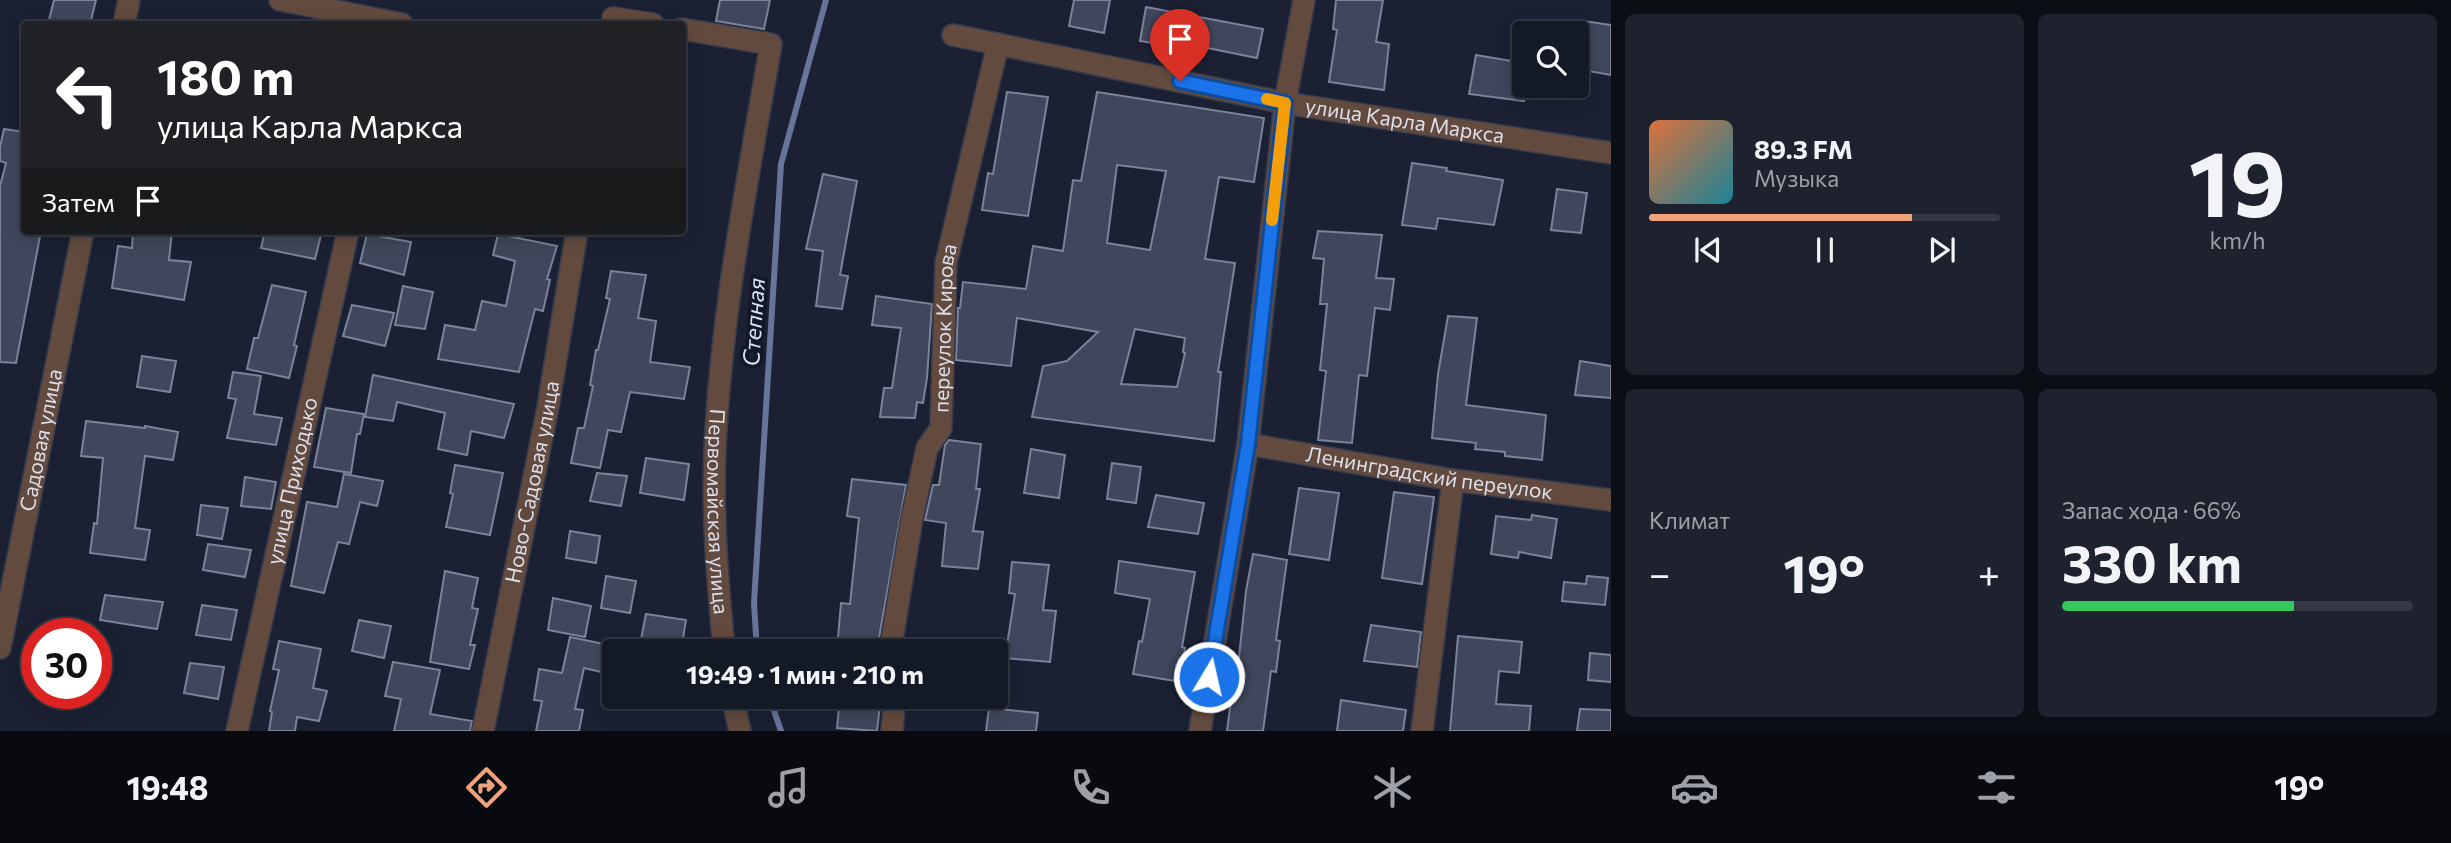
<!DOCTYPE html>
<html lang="ru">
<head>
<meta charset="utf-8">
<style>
	body { margin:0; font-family:Commissioner,sans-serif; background:#1d222e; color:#f1f3f6; height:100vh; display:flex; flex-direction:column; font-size:26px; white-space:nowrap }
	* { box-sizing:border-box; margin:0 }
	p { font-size:23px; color:#9da0a7 }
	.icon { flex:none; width:38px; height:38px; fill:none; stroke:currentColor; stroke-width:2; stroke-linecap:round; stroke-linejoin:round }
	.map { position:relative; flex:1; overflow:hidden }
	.drawer { display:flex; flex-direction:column; gap:14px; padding:14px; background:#0b0e15; width:840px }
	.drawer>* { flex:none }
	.hud { position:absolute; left:21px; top:21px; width:665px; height:214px; border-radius:7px; box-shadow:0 4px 18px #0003,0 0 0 2px #333843; background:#202124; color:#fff; overflow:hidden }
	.buttons { position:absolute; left:1512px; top:21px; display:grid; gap:14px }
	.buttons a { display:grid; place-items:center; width:77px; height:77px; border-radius:7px; background:#141926; box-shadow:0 4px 18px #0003,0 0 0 2px #333843; font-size:35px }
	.speed { position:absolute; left:21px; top:618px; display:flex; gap:14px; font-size:35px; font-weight:700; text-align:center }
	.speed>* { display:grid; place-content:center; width:91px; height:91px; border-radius:50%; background:#141926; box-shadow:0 4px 18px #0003,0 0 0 2px #333843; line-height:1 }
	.speed .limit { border:10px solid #d22; background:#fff; color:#111 }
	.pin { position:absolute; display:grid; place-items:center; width:60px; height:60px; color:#fff; margin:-72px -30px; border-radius:50% 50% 50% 0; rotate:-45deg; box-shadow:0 0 7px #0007 }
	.pin .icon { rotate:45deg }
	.me { position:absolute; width:77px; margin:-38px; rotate:9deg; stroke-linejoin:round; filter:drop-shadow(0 0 5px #0008) }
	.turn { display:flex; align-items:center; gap:24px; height:147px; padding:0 21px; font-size:32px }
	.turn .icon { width:91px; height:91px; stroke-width:2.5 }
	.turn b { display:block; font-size:49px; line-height:60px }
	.then { display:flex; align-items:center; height:66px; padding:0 21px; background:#0003; gap:14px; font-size:26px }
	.big { font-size:52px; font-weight:700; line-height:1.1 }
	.drawer .card { flex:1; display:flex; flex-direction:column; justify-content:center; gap:10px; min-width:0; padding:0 24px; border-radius:10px; background:#1d222e }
	.drawer .dial { align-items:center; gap:0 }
	.dial b { font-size:91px; line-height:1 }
	.song { display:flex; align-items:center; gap:21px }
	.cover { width:84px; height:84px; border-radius:10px; background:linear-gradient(135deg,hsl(20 70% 55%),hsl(190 70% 35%)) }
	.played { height:7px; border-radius:4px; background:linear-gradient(90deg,#f0a27a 75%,#333843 75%) }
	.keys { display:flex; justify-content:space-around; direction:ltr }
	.heat { display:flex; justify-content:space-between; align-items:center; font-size:38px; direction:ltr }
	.charge { height:10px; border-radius:5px; background:linear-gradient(90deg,#34c759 66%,#333843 0) }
	.drawer .tiles { flex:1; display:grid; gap:14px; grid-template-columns:repeat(2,1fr) }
	.trip { position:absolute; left:602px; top:639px; width:406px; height:70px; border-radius:7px; background:#141926; box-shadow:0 4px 18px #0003,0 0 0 2px #333843; font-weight:700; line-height:70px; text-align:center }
	.dock { display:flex; height:112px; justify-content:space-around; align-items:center; background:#080a0f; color:#9da0a7 }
	.dock .icon { width:49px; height:49px }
	.dock .selected { color:#f0a27a }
	.dock b { font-size:32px; color:#f1f3f6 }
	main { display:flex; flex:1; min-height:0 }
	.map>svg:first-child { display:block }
</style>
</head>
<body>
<main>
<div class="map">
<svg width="1611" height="731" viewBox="0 0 1611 731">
	<rect width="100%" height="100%" fill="#1b2133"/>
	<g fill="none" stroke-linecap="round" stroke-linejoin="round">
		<g stroke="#69749b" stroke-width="6">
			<polyline points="757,651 754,603 781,164 826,0"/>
			<polyline points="769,696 781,731"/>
		</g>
	</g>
	<g fill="#40475c" stroke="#7b829a" stroke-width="2" fill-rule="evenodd">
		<polygon points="54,0 96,0 90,24 71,24 49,20"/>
		<polygon points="720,0 770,0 764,29 716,21"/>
		<polygon points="1074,0 1110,0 1104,33 1069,26"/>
		<polygon points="1336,0 1383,0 1376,42 1389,44 1384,90 1329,82 1337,30 1333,29"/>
		<polygon points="1146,7 1263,29 1257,58 1173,41 1172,46 1140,41"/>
		<polygon points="1577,20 1611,25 1611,75 1577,69"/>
		<polygon points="1476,55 1524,63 1524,101 1469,94"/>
		<polygon points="1007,92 1048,97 1028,216 982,210 988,173 993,174"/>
		<path d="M 1097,92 L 1264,118 L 1254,182 L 1219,177 L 1205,259 L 1235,263 L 1218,372 L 1221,372 L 1214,441 L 1032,417 L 1043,366 L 1067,361 L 1098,332 L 1017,318 L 1011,366 L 956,360 L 958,308 L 960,308 L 963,282 L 1026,289 L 1033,246 L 1063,251 L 1073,180 L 1081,181 ZM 1117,165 L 1166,171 L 1150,250 L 1107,243 ZM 1135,329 L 1185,338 L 1183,352 L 1185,353 L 1177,387 L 1121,384 Z"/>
		<polygon points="4,129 24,132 24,231 41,231 16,363 0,362 0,186 6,163 0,161 0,147"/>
		<polygon points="1412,163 1447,168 1446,171 1503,180 1494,225 1438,218 1436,229 1402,225"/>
		<polygon points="823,174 857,181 840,275 848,276 842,309 816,306 823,251 806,249"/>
		<polygon points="1557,189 1587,193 1581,233 1551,230"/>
		<polygon points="133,231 172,231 169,260 191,262 184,300 112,288 118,246 132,248"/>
		<polygon points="265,231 322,231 315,259 261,248"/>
		<polygon points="1318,231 1382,235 1376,278 1394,279 1390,310 1375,308 1367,376 1359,375 1352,443 1318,440 1326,371 1320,370 1327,304 1320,304 1324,259 1313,258"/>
		<polygon points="367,234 411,242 404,275 360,263"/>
		<polygon points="498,234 557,246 547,279 550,280 543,311 535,309 519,372 438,359 445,325 475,330 482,301 506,306 515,261 493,255"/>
		<polygon points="611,271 646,275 638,318 656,321 650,362 690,367 684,399 630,392 621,432 608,430 600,468 571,463 578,428 584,428 593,386 590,385 596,350 598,350 610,299 606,298"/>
		<polygon points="272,285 306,292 294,345 297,346 289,378 247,369 254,338 258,338"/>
		<polygon points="403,286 433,292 425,329 395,325"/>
		<polygon points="876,296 932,304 927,378 923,403 917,402 915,418 880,417 884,388 892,388 901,328 872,325"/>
		<polygon points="352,305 394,313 385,346 343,336"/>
		<polygon points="1448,316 1477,318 1466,405 1546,415 1542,460 1505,456 1505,452 1475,449 1476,443 1432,438 1438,374"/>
		<polygon points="142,356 176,361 170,392 137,387"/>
		<polygon points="1580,361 1611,366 1611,398 1575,395"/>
		<polygon points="233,372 261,376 254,414 282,418 276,445 227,438 236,399 228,398"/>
		<polygon points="373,375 514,404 504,438 471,431 467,455 438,449 445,413 397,402 393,421 365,417"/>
		<polygon points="326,408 364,414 360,434 357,434 351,473 314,467"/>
		<polygon points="86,421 145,428 145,426 178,432 173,460 145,456 135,528 150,530 145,560 90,553 94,523 97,524 103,458 81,456"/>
		<polygon points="949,440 981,444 976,489 980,489 973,531 983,532 978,569 942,566 946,523 925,520 933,485 939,485 945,445"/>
		<polygon points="1031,449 1065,455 1059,498 1024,493"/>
		<polygon points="646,458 689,464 684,500 640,493"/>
		<polygon points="1112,463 1141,467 1136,503 1107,499"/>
		<polygon points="455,465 503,473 490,535 446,527 453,494 450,493"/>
		<polygon points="597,473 627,476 621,506 590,501"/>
		<polygon points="344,474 383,481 377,506 360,502 349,544 338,542 324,593 291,586 307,502 337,507"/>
		<polygon points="245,477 276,482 271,509 241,506"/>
		<polygon points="852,479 906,485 879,638 881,651 837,649 841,603 850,604 859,518 847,516"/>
		<polygon points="1299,488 1339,493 1329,560 1289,554"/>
		<polygon points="1394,492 1434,497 1422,584 1382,578"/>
		<polygon points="1156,495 1204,503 1198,534 1148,527"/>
		<polygon points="201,505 228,508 222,539 197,535"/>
		<polygon points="1532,515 1557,519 1551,558 1519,552 1518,558 1491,554 1496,516 1531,520"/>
		<polygon points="570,531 600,536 596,563 566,558"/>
		<polygon points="208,544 251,550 245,577 203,570"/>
		<polygon points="1253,554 1287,560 1276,640 1280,641 1276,672 1271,671 1263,731 1227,731 1234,676 1237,676 1246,591"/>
		<polygon points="1119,561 1195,572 1182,647 1185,648 1181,682 1133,674 1139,641 1142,642 1150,599 1115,593"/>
		<polygon points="1012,562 1049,565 1043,610 1056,611 1050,662 1005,658 1015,594 1009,593"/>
		<polygon points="445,571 478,578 472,608 478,609 470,645 475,645 469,669 430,662"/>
		<polygon points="606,576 636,581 630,613 601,608"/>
		<polygon points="1587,576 1608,578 1605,605 1562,601 1564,582 1586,584"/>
		<polygon points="105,595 163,602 157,629 100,620"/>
		<polygon points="553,598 591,606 585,637 548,630"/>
		<polygon points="202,605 237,610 231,640 196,635"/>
		<polygon points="646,614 686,620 681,650 640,644"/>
		<polygon points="359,620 391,626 384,658 352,651"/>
		<polygon points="1371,625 1421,632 1417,667 1364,661"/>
		<polygon points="1458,636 1522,642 1519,673 1499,671 1496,704 1531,706 1529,731 1450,731"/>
		<polygon points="570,637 614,646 614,675 584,668 575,709 583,710 579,731 536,731 542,701 534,700 539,669 562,673"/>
		<polygon points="279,641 321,649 313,688 327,691 319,721 297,717 295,731 269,731 272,712 270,711 279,670 273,669"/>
		<polygon points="1590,653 1611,655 1611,682 1588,680"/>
		<polygon points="393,662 440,670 430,714 472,721 470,731 394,731 401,699 385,696"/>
		<polygon points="190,663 224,667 218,699 184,693"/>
		<polygon points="840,696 881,696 877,731 837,728"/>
		<polygon points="1341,700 1406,710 1403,731 1337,731"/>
		<polygon points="989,708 1038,713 1036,731 986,731"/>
		<polygon points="1580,709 1611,710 1611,731 1577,731"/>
	</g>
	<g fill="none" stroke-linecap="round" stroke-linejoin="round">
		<defs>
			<g id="minor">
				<polyline points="280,0 402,24"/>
				<polyline points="613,18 653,24"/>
				<polyline points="124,24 129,0"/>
				<path id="s1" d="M 682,29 L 771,44 C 748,178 721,313 715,449 C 712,517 718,584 724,651"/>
				<path id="s2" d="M 953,35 L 1285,103 L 1611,153"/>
				<path id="s3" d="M 1248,444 L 1453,480 L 1611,500"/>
				<path id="s4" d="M 0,648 L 83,231"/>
				<path id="s5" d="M 895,651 L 892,640 L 912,518 L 927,448 L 941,428 L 946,263 L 998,44"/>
				<polyline points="732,696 740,731"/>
				<path id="s6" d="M 237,731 L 348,231"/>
				<path id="s7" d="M 483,731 L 548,407 L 577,231"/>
				<polyline points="892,731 895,696"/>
				<polyline points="1200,731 1248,444 1285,103 1304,0"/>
				<polyline points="1422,731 1453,480"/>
			</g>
		</defs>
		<use href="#minor" stroke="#363c4d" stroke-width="24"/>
		<use href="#minor" stroke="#634a3e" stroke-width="21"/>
	</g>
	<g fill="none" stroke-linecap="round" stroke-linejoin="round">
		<defs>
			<polyline id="route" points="1180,81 1285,103 1248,444 1209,677"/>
		</defs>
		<use href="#route" stroke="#114b97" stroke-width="18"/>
		<use href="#route" stroke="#1a73e8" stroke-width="12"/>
		<polyline stroke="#f59e0b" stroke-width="12" points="1267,99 1285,103 1272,220"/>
	</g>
	<g text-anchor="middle" stroke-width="7" stroke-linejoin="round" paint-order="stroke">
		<g font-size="21" fill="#dbdfec" stroke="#121729">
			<text dy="7" stroke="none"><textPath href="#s2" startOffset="460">улица Карла Маркса</textPath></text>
			<text dy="7" stroke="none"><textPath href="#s5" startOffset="331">переулок Кирова</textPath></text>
			<text dy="7" stroke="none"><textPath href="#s4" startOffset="212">Садовая улица</textPath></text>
			<text dy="7" stroke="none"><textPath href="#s3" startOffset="184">Ленинградский переулок</textPath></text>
			<text dy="7" stroke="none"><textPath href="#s6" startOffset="256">улица Приходько</textPath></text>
			<text dy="7" stroke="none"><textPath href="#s7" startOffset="254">Ново-Садовая улица</textPath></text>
			<text dy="7" stroke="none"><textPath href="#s1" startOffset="562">Первомайская улица</textPath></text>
		</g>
		<g font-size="23" font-style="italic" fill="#dae0f0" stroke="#121729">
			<text transform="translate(754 322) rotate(-86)" y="8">Степная</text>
		</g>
	</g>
</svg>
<div class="buttons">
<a><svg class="icon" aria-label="search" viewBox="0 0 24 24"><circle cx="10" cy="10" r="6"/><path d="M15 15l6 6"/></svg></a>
</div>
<div class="speed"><div class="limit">30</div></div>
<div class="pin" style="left:1180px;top:81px;background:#d93025"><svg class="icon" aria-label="arrive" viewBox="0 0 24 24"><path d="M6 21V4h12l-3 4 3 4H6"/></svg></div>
<svg class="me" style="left:1209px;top:677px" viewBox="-20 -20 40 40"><circle r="17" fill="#1a73e8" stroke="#fff" stroke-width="3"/><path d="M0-11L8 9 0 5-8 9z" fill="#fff"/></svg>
<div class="trip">19:49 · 1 мин · 210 m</div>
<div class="hud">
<div class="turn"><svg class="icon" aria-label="left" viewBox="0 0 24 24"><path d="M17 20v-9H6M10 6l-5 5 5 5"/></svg><div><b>180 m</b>улица Карла Маркса</div></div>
<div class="then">Затем<svg class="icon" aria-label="arrive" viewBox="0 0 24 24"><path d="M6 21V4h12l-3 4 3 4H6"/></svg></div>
</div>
</div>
<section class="drawer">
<div class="tiles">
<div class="card">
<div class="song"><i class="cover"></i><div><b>89.3 FM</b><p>Музыка</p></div></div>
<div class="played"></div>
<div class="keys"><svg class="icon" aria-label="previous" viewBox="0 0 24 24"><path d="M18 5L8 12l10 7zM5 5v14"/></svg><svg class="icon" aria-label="pause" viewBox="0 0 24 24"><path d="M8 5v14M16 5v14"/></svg><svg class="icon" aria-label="next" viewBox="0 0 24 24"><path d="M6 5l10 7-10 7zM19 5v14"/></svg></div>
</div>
<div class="card dial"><b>19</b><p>km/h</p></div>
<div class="card"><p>Климат</p>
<div class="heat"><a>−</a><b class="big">19°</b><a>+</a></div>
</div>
<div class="card"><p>Запас хода · 66%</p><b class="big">330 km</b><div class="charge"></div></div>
</div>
</section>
</main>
<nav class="dock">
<b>19:48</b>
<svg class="icon selected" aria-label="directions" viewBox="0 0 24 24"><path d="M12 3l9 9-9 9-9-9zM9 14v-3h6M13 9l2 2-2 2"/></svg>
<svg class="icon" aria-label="music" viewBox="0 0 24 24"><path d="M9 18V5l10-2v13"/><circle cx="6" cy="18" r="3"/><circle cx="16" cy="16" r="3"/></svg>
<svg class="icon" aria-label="phone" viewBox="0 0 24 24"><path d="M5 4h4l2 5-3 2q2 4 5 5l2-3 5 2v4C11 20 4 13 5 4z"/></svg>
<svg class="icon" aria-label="climate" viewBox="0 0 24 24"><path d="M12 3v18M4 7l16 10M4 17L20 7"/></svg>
<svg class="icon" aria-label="car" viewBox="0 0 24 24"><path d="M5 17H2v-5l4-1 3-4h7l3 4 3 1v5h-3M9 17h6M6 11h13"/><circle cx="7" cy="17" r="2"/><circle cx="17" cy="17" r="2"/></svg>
<svg class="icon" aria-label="filters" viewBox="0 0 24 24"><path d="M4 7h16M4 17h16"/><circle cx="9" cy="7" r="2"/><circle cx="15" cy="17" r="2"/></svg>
<b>19°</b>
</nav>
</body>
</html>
